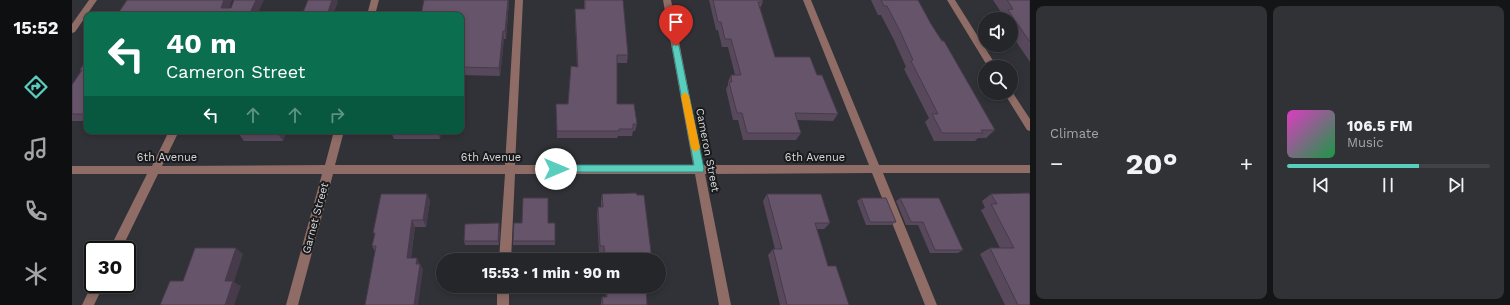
<!DOCTYPE html>
<html lang="en">
<head>
<meta charset="utf-8">
<style>
	body { margin:0; font-family:"Work Sans",sans-serif; background:#303235; color:#f1f3f6; height:100vh; display:flex; flex-direction:column; font-size:15px; white-space:nowrap }
	* { box-sizing:border-box; margin:0 }
	p { font-size:13px; color:#a3a5a8 }
	.icon { flex:none; width:22px; height:22px; fill:none; stroke:currentColor; stroke-width:2; stroke-linecap:round; stroke-linejoin:round }
	.map { position:relative; flex:1; overflow:hidden }
	.details { display:flex; flex-direction:column; gap:6px; padding:6px; background:#141517; width:480px }
	.details>* { flex:none }
	.top-card { position:absolute; left:12px; top:12px; width:380px; height:122px; border-radius:8px; box-shadow:0 2px 6px #0003,0 0 0 1px #414346; background:#0b6e4f; color:#fff; overflow:hidden }
	.tools { position:absolute; left:906px; top:12px; display:grid; gap:8px }
	.tools a { display:grid; place-items:center; width:40px; height:40px; border-radius:50%; background:#242629; box-shadow:0 2px 6px #0003,0 0 0 1px #414346; font-size:20px }
	.speed { position:absolute; left:12px; top:241px; display:flex; gap:8px; font-size:20px; font-weight:700; text-align:center }
	.speed>* { display:grid; place-content:center; width:52px; height:52px; border-radius:50%; background:#242629; box-shadow:0 2px 6px #0003,0 0 0 1px #414346; line-height:1 }
	.speed .limit { border:2px solid #111; border-radius:6px; background:#fff; color:#111 }
	.pin { position:absolute; display:grid; place-items:center; width:34px; height:34px; color:#fff; margin:-41px -17px; border-radius:50% 50% 50% 0; rotate:-45deg; box-shadow:0 0 4px #0007 }
	.pin .icon { rotate:45deg }
	.me { position:absolute; width:44px; margin:-22px; rotate:90deg; stroke-linejoin:round; filter:drop-shadow(0 0 3px #0008) }
	.turn { display:flex; align-items:center; gap:14px; height:84px; padding:0 16px; font-size:18px }
	.turn .icon { width:52px; height:52px; stroke-width:2.5 }
	.turn b { display:block; font-size:28px; line-height:34px }
	.lanes { display:flex; align-items:center; height:38px; padding:0 16px; background:#0003; justify-content:center; gap:20px; direction:ltr }
	.lanes .off { opacity:.35 }
	.big { font-size:30px; font-weight:700; line-height:1.1 }
	.details .card { flex:1; display:flex; flex-direction:column; justify-content:center; gap:6px; min-width:0; padding:0 14px; border-radius:8px; background:#303235 }
	.song { display:flex; align-items:center; gap:12px }
	.cover { width:48px; height:48px; border-radius:6px; background:linear-gradient(135deg,hsl(310 70% 55%),hsl(140 70% 35%)) }
	.played { height:4px; border-radius:2px; background:linear-gradient(90deg,#59cebe 65%,#414346 65%) }
	.keys { display:flex; justify-content:space-around; direction:ltr }
	.heat { display:flex; justify-content:space-between; align-items:center; font-size:22px; direction:ltr }
	.details .tiles { flex:1; display:grid; gap:6px; grid-template-columns:repeat(2,1fr) }
	.trip { position:absolute; left:364px; top:253px; width:230px; height:40px; border-radius:20px; background:#242629; box-shadow:0 2px 6px #0003,0 0 0 1px #414346; font-weight:700; line-height:40px; text-align:center }
	main { display:flex; flex:1; min-height:0 }
	.dock { display:flex; flex-direction:column; width:72px; justify-content:space-around; align-items:center; background:#0e0f10; color:#a3a5a8 }
	.dock .icon { width:28px; height:28px }
	.dock .current { color:#59cebe }
	.dock b { font-size:18px; color:#f1f3f6 }
	.map>svg:first-child { display:block }
</style>
</head>
<body>
<main>
<nav class="dock">
<b>15:52</b>
<svg class="icon current" aria-label="directions" viewBox="0 0 24 24"><path d="M12 3l9 9-9 9-9-9zM9 14v-3h6M13 9l2 2-2 2"/></svg>
<svg class="icon" aria-label="music" viewBox="0 0 24 24"><path d="M9 18V5l10-2v13"/><circle cx="6" cy="18" r="3"/><circle cx="16" cy="16" r="3"/></svg>
<svg class="icon" aria-label="phone" viewBox="0 0 24 24"><path d="M5 4h4l2 5-3 2q2 4 5 5l2-3 5 2v4C11 20 4 13 5 4z"/></svg>
<svg class="icon" aria-label="climate" viewBox="0 0 24 24"><path d="M12 3v18M4 7l16 10M4 17L20 7"/></svg>
</nav>
<div class="map">
<svg width="958" height="305" viewBox="0 0 958 305">
	<rect width="100%" height="100%" fill="#303237"/>
	<g fill="none" stroke-linecap="round" stroke-linejoin="round">
		<g fill="#8f6c65" fill-rule="evenodd">
			<polygon points="17,0 25,0 3,32 0,33 0,24"/>
			<polygon points="299,0 307,0 303,15 295,15"/>
			<polygon points="443,0 451,0 443,165 621,165 591,0 599,0 631,165 797,165 731,0 739,0 807,165 958,165 958,173 811,173 865,305 853,305 800,173 633,174 659,305 647,305 623,174 443,174 439,260 427,260 433,174 261,174 226,305 214,305 250,174 86,174 49,250 37,250 75,174 0,174 0,166 80,166 97,131 107,131 90,166 253,165 262,131 272,131 263,165 433,165"/>
			<polygon points="875,0 883,0 925,67 916,67"/>
			<polygon points="939,90 958,119 958,131 955,130 932,93 939,93"/>
			<polygon points="21,282 21,284 32,284 22,305 10,305"/>
			<rect x="425" y="286" width="12" height="19"/>
		</g>
	</g>
	<g fill="#58485c">
		<polygon points="437,0 434,39 432,39 428,76 389,75 389,15"/>
		<polygon points="512,0 551,0 556,55 555,63 545,63 545,104 565,124 563,131 561,131 560,136 546,136 545,138 485,138 484,104 496,104 505,67 503,16 503,9 512,9"/>
		<polygon points="637,0 690,0 691,2 688,8 703,57 745,75 766,114 761,121 725,120 729,133 724,140 671,140 666,120 661,120 654,89 656,85 656,82 659,75 663,75 656,47 650,47 646,30 644,30"/>
		<polygon points="799,0 846,0 859,24 923,130 914,138 906,138 903,141 862,141 853,122 857,118 832,69 834,67 822,40 809,15 806,15"/>
		<polygon points="921,0 958,0 958,62 939,34 939,19 928,19 928,18 931,15"/>
		<polygon points="15,59 15,121 0,121 0,85 9,71 8,70"/>
		<polygon points="167,131 221,131 220,135 213,135 211,141 172,141 166,133"/>
		<polygon points="369,131 368,139 322,139 319,132"/>
		<polygon points="957,193 958,305 933,305 908,254 918,248 928,248 909,210 913,208 910,201 919,194"/>
		<polygon points="355,194 358,201 354,227 343,227 339,258 348,264 351,270 303,251 300,246 303,235 301,233"/>
		<polygon points="530,194 580,260 532,260 531,252 527,252 525,214 526,207 529,207 529,201"/>
		<polygon points="695,194 758,223 752,229 745,229 756,266 777,305 708,305 696,255 701,249 703,249 691,201"/>
		<polygon points="789,198 824,222 819,225 794,225 785,201"/>
		<polygon points="828,198 891,250 886,253 858,253 846,225 834,225 824,201"/>
		<polygon points="450,223 483,223 483,245 441,245 441,241"/>
		<polygon points="428,227 427,245 393,245 392,241"/>
		<polygon points="533,286 574,286 575,305 529,305 529,302 530,297 534,297"/>
	</g>
	<g fill="#473b4b">
		<polygon points="152,0 160,0 155,15 149,8"/>
		<polygon points="184,0 192,0 185,15 177,15"/>
		<polygon points="260,0 265,0 266,2 261,15 255,15"/>
		<polygon points="436,0 437,0 434,39 433,31"/>
		<polygon points="431,31 432,39 428,76 427,68"/>
		<polygon points="206,131 210,131 213,135 211,141 205,133"/>
		<polygon points="217,131 221,131 220,135"/>
		<polygon points="366,131 369,131 368,139 366,132"/>
		<polygon points="355,194 358,201 354,227 351,220"/>
		<polygon points="340,220 343,227 338,264 335,258"/>
		<polygon points="427,223 428,227 427,245 426,241"/>
		<polygon points="164,248 171,254 162,282 169,286 162,305 153,305 153,281"/>
		<polygon points="345,258 351,270 346,305 342,305 344,264"/>
	</g>
	<g fill="#66546b" stroke="#473b4b">
		<polygon points="55,0 152,0 149,8 159,8 162,0 184,0 177,15 45,15"/>
		<polygon points="236,0 260,0 255,15 230,15"/>
		<polygon points="352,0 436,0 433,31 431,31 427,68 389,67 389,15 349,15"/>
		<polygon points="513,0 551,0 556,55 545,55 545,104 562,104 565,124 561,124 561,129 547,129 547,131 485,131 484,104 496,104 499,66 506,67 503,9 513,9"/>
		<polygon points="641,0 690,0 691,2 686,2 703,57 738,57 745,75 750,75 766,114 723,113 729,133 675,133 670,113 665,113 657,82 660,82 659,75 669,75 659,39 653,39 649,22 646,22"/>
		<polygon points="809,0 846,0 859,24 870,41 872,41 923,130 909,130 911,133 870,133 860,114 866,114 839,61 841,60 828,31 815,6 812,6"/>
		<polygon points="935,0 958,0 958,42 936,10 941,9"/>
		<polygon points="15,59 15,114 0,114 0,85 10,70 8,70"/>
		<polygon points="167,131 206,131 205,133 166,133"/>
		<rect x="319" y="131" width="47" height="1"/>
		<polygon points="564,193 565,195 572,195 580,260 533,260 532,246 528,246 526,207 531,207 530,194"/>
		<polygon points="957,193 958,195 958,305 946,305 918,248 942,248 919,204 925,204 919,194"/>
		<polygon points="309,194 355,194 351,220 340,220 335,258 345,258 344,264 348,264 342,305 293,305 304,246 300,246 303,233 301,233"/>
		<polygon points="695,194 749,194 758,223 743,223 756,266 764,266 777,305 715,305 701,249 710,249"/>
		<polygon points="451,198 476,198 476,223 483,223 483,241 441,241 442,223 450,223"/>
		<polygon points="789,198 814,198 824,222 798,222"/>
		<polygon points="828,198 867,198 891,250 863,250 851,222 839,222"/>
		<polygon points="427,223 426,241 392,241 393,224"/>
		<polygon points="123,248 164,248 153,281 161,281 153,305 88,305 98,281 111,281"/>
		<polygon points="535,286 574,286 575,305 531,305 530,297 535,297"/>
	</g>
	<polygon fill="#59cebe" stroke="#3a867c" points="604,43 607,46 632,169 631,172 481,172 480,169 481,166 484,165 622,165 600,46"/>
	<polygon fill="#f59e0b" points="613,92 617,96 628,148 623,152 619,148 609,96"/>
	<g text-anchor="middle" stroke-width="4" stroke-linejoin="round" paint-order="stroke">
		<g font-size="11" fill="#d5d7da" stroke="#191a1c">
			<text transform="translate(636 150) rotate(79)" y="4">Cameron Street</text>
			<text x="95" y="161">6th Avenue</text>
			<text x="419" y="161">6th Avenue</text>
			<text x="743" y="161">6th Avenue</text>
			<text transform="translate(243 218) rotate(-75)" y="4">Garnet Street</text>
		</g>
	</g>
</svg>
<div class="tools">
<a><svg class="icon" aria-label="sound" viewBox="0 0 24 24"><path d="M4 9h4l5-4v14l-5-4H4zM17 9q2 3 0 6"/></svg></a>
<a><svg class="icon" aria-label="search" viewBox="0 0 24 24"><circle cx="10" cy="10" r="6"/><path d="M15 15l6 6"/></svg></a>
</div>
<div class="speed"><div class="limit">30</div></div>
<div class="pin" style="left:604px;top:46px;background:#d93025"><svg class="icon" aria-label="arrive" viewBox="0 0 24 24"><path d="M6 21V4h12l-3 4 3 4H6"/></svg></div>
<svg class="me" style="left:484px;top:169px" viewBox="-20 -20 40 40"><circle r="19" fill="#fff"/><path d="M0-13L10 11 0 6-10 11z" fill="#59cebe"/></svg>
<div class="trip">15:53 · 1 min · 90 m</div>
<div class="top-card">
<div class="turn"><svg class="icon" aria-label="left" viewBox="0 0 24 24"><path d="M17 20v-9H6M10 6l-5 5 5 5"/></svg><div><b>40 m</b>Cameron Street</div></div>
<div class="lanes"><svg class="icon" aria-label="left" viewBox="0 0 24 24"><path d="M17 20v-9H6M10 6l-5 5 5 5"/></svg><svg class="icon off" aria-label="ahead" viewBox="0 0 24 24"><path d="M12 20V5M6 11l6-6 6 6"/></svg><svg class="icon off" aria-label="ahead" viewBox="0 0 24 24"><path d="M12 20V5M6 11l6-6 6 6"/></svg><svg class="icon off" aria-label="right" viewBox="0 0 24 24"><path d="M7 20v-9h11M14 6l5 5-5 5"/></svg></div>
</div>
</div>
<section class="details">
<div class="tiles">
<div class="card"><p>Climate</p>
<div class="heat"><a>−</a><b class="big">20°</b><a>+</a></div>
</div>
<div class="card">
<div class="song"><i class="cover"></i><div><b>106.5 FM</b><p>Music</p></div></div>
<div class="played"></div>
<div class="keys"><svg class="icon" aria-label="previous" viewBox="0 0 24 24"><path d="M18 5L8 12l10 7zM5 5v14"/></svg><svg class="icon" aria-label="pause" viewBox="0 0 24 24"><path d="M8 5v14M16 5v14"/></svg><svg class="icon" aria-label="next" viewBox="0 0 24 24"><path d="M6 5l10 7-10 7zM19 5v14"/></svg></div>
</div>
</div>
</section>
</main>
</body>
</html>
